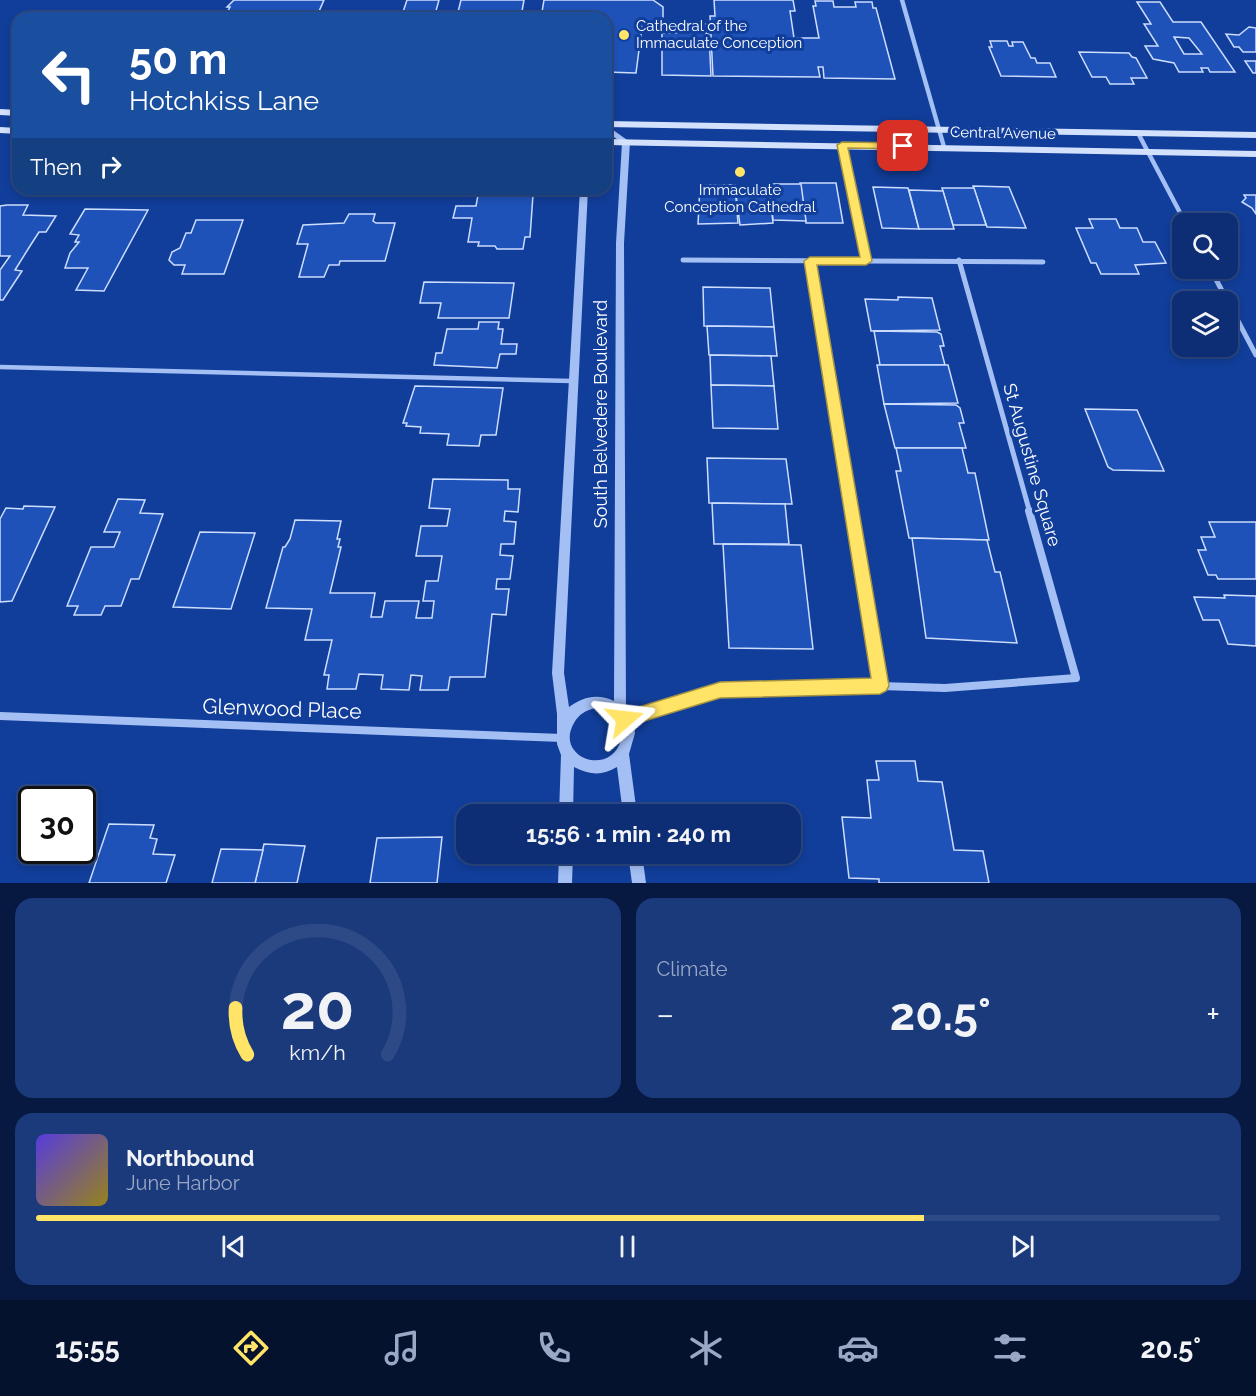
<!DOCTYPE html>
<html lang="en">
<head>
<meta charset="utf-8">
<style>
	body { margin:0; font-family:Raleway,sans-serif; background:#1b3a7c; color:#f1f3f6; height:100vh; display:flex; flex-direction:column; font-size:22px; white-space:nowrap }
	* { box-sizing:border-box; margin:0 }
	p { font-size:20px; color:#9aa8c5 }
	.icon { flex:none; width:33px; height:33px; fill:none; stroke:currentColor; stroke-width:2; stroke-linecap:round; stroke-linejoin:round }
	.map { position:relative; height:883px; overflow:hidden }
	.side { display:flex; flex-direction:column; gap:15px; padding:15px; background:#071940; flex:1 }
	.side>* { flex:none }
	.top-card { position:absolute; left:12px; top:12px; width:600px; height:183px; border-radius:18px; box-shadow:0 3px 9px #0003,0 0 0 2px #2d4a86; background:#1a4fa0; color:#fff; overflow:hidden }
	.controls { position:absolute; left:1172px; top:213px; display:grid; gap:12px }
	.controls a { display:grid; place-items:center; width:66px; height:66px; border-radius:12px; background:#0d2e74; box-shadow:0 3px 9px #0003,0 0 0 2px #2d4a86; font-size:30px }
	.speed { position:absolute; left:18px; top:786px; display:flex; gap:12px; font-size:30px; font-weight:700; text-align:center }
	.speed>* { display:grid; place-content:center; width:78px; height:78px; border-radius:50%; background:#0d2e74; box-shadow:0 3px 9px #0003,0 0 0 2px #2d4a86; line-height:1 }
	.speed .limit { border:3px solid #111; border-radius:9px; background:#fff; color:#111 }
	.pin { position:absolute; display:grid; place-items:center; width:51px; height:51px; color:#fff; margin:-26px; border-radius:12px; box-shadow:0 3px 9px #0006 }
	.me { position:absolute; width:66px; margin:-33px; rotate:73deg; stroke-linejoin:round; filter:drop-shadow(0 0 4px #0008) }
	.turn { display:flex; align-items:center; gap:21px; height:126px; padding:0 18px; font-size:27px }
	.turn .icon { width:78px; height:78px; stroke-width:2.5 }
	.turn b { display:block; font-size:42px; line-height:51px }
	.then { display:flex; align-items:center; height:57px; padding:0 18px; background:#0003; gap:12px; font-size:22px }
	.big { font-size:45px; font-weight:700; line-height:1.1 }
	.side .card { flex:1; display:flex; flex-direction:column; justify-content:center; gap:9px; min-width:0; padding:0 21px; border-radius:18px; background:#1b3a7c }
	.side .dial { align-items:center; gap:0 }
	.dial svg { height:156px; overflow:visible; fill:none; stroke:#2d4a86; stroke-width:7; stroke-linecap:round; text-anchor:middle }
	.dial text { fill:#f1f3f6; stroke:none }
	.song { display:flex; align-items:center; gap:18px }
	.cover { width:72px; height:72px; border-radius:9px; background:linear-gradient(135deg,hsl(250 70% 55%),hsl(50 70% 35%)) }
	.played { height:6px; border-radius:3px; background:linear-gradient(90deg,#ffe467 75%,#2d4a86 75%) }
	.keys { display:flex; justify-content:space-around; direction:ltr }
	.heat { display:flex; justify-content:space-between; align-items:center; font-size:33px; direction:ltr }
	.side .tiles { flex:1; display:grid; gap:15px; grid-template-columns:1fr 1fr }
	.card:last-child { grid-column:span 2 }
	.trip { position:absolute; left:456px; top:804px; width:345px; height:60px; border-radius:18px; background:#0d2e74; box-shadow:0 3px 9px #0003,0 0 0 2px #2d4a86; font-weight:700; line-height:60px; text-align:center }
	.menu { display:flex; height:96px; justify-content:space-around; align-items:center; background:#05122e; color:#9aa8c5 }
	.menu .icon { width:42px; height:42px }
	.menu .selected { color:#ffe467 }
	.menu b { font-size:27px; color:#f1f3f6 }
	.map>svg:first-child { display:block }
</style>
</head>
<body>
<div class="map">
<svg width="1256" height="883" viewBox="0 0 1256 883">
	<rect width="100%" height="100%" fill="#113e9a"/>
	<g fill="#1e52b9" stroke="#ccddfe" stroke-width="1.5" fill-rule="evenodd">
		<polygon points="234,0 324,0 316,18 224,18 230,7 227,7"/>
		<polygon points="407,0 439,0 434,18 401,18"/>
		<polygon points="461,0 524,0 521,17 440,18 441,15 457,16"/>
		<polygon points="544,0 653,0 663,7 663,19 660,19 660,26 642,27 636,73 606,72 606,18 541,18"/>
		<polygon points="714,0 793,0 795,11 790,11 794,38 819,38 813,6 816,6 815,1 833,1 834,7 856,7 855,2 872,2 873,8 876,8 895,79 824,78 823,67 818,67 820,77 713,76 710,16 715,16"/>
		<path d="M 1137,2 L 1160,2 L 1173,22 L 1201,22 L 1235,72 L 1210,72 L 1208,68 L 1201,68 L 1203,72 L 1179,72 L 1174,63 L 1153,59 L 1145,46 L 1158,46 L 1144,24 L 1151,24 ZM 1174,37 L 1189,38 L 1202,54 L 1184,54 Z"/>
		<polygon points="676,23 705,24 706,34 709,34 711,76 662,75 662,33 676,33"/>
		<polygon points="1249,27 1256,28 1256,52 1243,52 1239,47 1234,47 1226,34 1239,35"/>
		<polygon points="990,41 1007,41 1009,46 1013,46 1012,42 1023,42 1031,58 1035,58 1037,63 1050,63 1056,77 1001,76 989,47 992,47"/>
		<polygon points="1079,52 1129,53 1132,57 1136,58 1147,78 1131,78 1134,84 1110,84 1106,77 1092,77"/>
		<polygon points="1245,61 1256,61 1256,73 1253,73"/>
		<polygon points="800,183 836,183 843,223 806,223"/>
		<polygon points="769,184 801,184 806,221 773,220"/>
		<polygon points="700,185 735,185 738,223 698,224"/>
		<polygon points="973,186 1009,187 1026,228 987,227"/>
		<polygon points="735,187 769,187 773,223 740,225"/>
		<polygon points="873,187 908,188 919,229 882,228"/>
		<polygon points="942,188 974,188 986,225 953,225"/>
		<polygon points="909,190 943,191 954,229 919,229"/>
		<polygon points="478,195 533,195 530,237 525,237 523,249 497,249 495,246 478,246 479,242 468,242 472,218 453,218 456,206 476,206"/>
		<polygon points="1244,195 1256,195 1256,214 1252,208 1242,202 1246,198"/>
		<polygon points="7,205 28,205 23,215 56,216 46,232 39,232 30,246 15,270 22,271 3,300 0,300 0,270 10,256 0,256 0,206"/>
		<polygon points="85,209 148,210 104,291 76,290 88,268 65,268 70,253 79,242 75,242 79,235 70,234"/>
		<polygon points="349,214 375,214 373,221 376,223 395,223 385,261 340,261 339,265 329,265 324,277 299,277 308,244 297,244 303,225 344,223"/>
		<polygon points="1089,219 1116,219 1120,228 1137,228 1143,242 1155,242 1166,263 1135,265 1139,274 1101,274 1096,263 1091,263 1076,228 1093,228"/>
		<polygon points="196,220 243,220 224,274 182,274 185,265 174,265 169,260 172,252 180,248 186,233 191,233"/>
		<polygon points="424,282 514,283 509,318 438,318 441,303 420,303"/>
		<polygon points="703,287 770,288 774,327 704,326"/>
		<polygon points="898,297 932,298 940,330 871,331 865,299 898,300"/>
		<polygon points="479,322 499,322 498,329 503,329 501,344 517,344 516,354 500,354 497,368 434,365 436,353 442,353 447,329 478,329"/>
		<polygon points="707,326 774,327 777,356 709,355"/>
		<polygon points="874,331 937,332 941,334 944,346 940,346 945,365 880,365"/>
		<polygon points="710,355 771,356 774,386 711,385"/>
		<polygon points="877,365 948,365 958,403 884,404"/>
		<polygon points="711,385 774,386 778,429 713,428"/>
		<polygon points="415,386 503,388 496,435 481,435 479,446 447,445 449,434 420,433 421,427 406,426 407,423 403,423"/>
		<polygon points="884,404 956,405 960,408 964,423 959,423 966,448 895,448"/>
		<polygon points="1085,409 1137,410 1164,471 1113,470 1108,467"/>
		<polygon points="896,448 962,448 968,473 975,473 989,540 909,538 896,471 901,471"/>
		<polygon points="707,458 786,459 792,504 709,503"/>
		<polygon points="433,479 508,480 508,489 520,489 518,512 505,511 504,521 516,522 514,544 501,544 500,555 513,556 510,579 497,579 496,589 509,589 506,615 492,614 485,677 450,677 448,690 420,690 422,676 411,675 409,690 381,689 383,675 359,674 356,689 327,689 329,675 324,675 332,640 305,640 312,609 266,608 283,547 285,547 290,539 295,520 341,521 337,539 340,539 338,547 341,547 330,593 375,593 371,617 382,617 385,601 419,601 416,618 432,618 434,601 423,601 426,581 438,581 442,556 416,556 421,526 447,526 450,509 429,508"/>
		<polygon points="118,499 145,500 140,513 163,514 139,579 131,579 121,606 105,606 101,615 74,615 78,606 67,606 91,547 114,547 120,532 104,532"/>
		<polygon points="712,503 785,504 789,544 714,544"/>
		<polygon points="24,506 55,507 12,601 0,602 0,519 6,508 23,509"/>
		<polygon points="1209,522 1256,522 1256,579 1218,579 1216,575 1208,575 1198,550 1206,550 1201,537 1215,537"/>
		<polygon points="200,532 255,533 231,609 173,607"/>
		<polygon points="912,538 987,540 995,572 1000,572 1017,643 926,638"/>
		<polygon points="723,544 801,545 813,649 729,648"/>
		<polygon points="1224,595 1256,596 1256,646 1228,644 1219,620 1203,620 1194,597 1225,598"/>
		<polygon points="876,761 915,761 918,781 942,782 954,850 983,851 989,883 879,883 879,879 849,878 842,817 871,818 867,780 879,780"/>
		<polygon points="109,824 154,825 150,838 157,839 153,854 175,855 166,883 89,883"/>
		<polygon points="442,837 437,883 370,883 377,838"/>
		<polygon points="264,844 305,846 297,883 255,883"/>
		<polygon points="221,849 263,850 255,883 212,883"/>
	</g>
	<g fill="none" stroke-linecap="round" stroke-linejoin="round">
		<polyline stroke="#a3bff4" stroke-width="3" points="842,145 858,225"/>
		<g stroke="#a3bff4" stroke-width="4.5">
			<polyline points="858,223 866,261"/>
			<polyline points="0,367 572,381"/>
		</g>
		<g stroke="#a3bff4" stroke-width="4.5">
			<polyline points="902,0 944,147"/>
			<polyline points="1138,133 1186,224"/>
		</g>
		<g stroke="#a3bff4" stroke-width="5">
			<polyline points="683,260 1043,262"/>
			<polyline points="959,260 1030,513"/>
			<polyline points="810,261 851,513"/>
			<polyline points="1210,268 1256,355"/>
		</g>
		<g stroke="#a3bff4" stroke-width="8">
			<polyline points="851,511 880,686"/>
			<polyline points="0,716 562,738"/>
			<polyline points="625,719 720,690 880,686 945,688 1076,678 1029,511"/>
		</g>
		<g fill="#a3bff4" fill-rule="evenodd">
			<path d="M 606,125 L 630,142 L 624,243 L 626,710 L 633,721 L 635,733 L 629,754 L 637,814 L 623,814 L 617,767 C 602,776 590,775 574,767 L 573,814 L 559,814 L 561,755 L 557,744 L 557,714 L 552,673 L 580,189 L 588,189 L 564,673 L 569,707 C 583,697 597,693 614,701 L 616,243 L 622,143 L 606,131 ZM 596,708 C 613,712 625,722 621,740 C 610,778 554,757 574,723 C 579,714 586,710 596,708 Z"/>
			<polygon points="559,854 573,854 572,883 558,883"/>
			<polygon points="628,854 642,854 646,883 632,883"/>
		</g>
		<g fill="#d3e1fd" fill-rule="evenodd">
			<polygon points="0,109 18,110 18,116 0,115"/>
			<polygon points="606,121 1256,132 1256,138 606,127"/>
			<polygon points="0,127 18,128 18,134 0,133"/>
			<polygon points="606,139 1256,151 1256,157 606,145"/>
		</g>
	</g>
	<polygon fill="#ffe467" stroke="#a69443" stroke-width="1.5" points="842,142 903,143 909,146 903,149 848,148 872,261 866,265 817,265 889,686 886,691 880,694 720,698 625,727 619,725 617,719 619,713 720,682 871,678 804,261 810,257 860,257 837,145"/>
	<g fill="#ffe467" stroke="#113e9a" stroke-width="2">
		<circle cx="624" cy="35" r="6"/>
		<circle cx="740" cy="172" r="6"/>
	</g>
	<g text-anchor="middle" stroke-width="6" stroke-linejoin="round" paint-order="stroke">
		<g font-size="15" fill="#fff" stroke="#113e9a" text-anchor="start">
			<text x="636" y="31">Cathedral of the<tspan x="636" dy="17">Immaculate Conception</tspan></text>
			<text x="740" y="195" text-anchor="middle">Immaculate<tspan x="740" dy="17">Conception Cathedral</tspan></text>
		</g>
		<g font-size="15" fill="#fff" stroke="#113e9a">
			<text transform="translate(1003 133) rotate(1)" y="5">Central Avenue</text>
		</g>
		<g font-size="18" fill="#fff" stroke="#113e9a">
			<text transform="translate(601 414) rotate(-90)" y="6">South Belvedere Boulevard</text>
			<text transform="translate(1032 465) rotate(74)" y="6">St Augustine Square</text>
		</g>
		<g font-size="21" fill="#fff" stroke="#113e9a">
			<text transform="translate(282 709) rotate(2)" y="7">Glenwood Place</text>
		</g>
	</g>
</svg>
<div class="controls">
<a><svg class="icon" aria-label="search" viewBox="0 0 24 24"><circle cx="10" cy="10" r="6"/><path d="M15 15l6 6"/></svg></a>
<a><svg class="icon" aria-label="layers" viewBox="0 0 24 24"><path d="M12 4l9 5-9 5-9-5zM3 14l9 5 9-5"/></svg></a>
</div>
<div class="speed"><div class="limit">30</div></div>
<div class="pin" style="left:903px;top:146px;background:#d93025"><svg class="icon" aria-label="arrive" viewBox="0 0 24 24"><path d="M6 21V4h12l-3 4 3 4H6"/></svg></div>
<svg class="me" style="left:625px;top:719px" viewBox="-20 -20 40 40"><path d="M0-17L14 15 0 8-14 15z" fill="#ffe467" stroke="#fff" stroke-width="4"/></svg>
<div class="trip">15:56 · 1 min · 240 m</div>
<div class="top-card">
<div class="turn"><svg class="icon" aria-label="left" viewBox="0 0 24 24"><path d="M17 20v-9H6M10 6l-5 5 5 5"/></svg><div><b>50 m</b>Hotchkiss Lane</div></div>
<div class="then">Then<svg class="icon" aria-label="right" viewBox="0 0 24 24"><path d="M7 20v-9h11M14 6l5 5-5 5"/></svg></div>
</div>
</div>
<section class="side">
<div class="tiles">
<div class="card dial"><svg viewBox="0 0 100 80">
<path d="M14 69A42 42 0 1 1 86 69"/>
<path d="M14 69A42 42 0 0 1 8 45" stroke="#ffe467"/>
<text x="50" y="56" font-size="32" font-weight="700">20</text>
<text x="50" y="72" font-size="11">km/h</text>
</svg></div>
<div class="card"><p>Climate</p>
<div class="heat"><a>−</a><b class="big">20.5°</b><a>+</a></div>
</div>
<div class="card">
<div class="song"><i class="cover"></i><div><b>Northbound</b><p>June Harbor</p></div></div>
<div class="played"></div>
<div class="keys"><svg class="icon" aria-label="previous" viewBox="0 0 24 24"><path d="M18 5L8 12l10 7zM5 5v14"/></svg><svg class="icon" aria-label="pause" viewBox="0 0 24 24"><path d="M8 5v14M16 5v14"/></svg><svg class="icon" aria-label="next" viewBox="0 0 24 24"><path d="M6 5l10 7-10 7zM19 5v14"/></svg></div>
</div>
</div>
</section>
<nav class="menu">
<b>15:55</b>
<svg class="icon selected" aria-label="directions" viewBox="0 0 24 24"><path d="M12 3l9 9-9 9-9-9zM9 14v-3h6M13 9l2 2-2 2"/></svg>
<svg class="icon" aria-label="music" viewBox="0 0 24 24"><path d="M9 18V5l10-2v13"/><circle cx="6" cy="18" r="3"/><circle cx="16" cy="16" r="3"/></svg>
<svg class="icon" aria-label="phone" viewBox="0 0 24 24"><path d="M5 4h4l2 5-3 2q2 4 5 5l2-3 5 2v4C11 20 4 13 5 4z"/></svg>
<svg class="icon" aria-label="climate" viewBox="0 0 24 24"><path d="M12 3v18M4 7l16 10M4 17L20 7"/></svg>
<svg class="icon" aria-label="car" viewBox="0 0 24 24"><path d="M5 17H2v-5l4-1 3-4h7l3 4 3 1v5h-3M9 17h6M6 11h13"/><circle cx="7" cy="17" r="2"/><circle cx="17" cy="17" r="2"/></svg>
<svg class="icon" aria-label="filters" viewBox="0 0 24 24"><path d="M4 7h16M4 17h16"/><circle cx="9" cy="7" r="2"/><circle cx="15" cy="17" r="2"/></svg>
<b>20.5°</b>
</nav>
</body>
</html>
